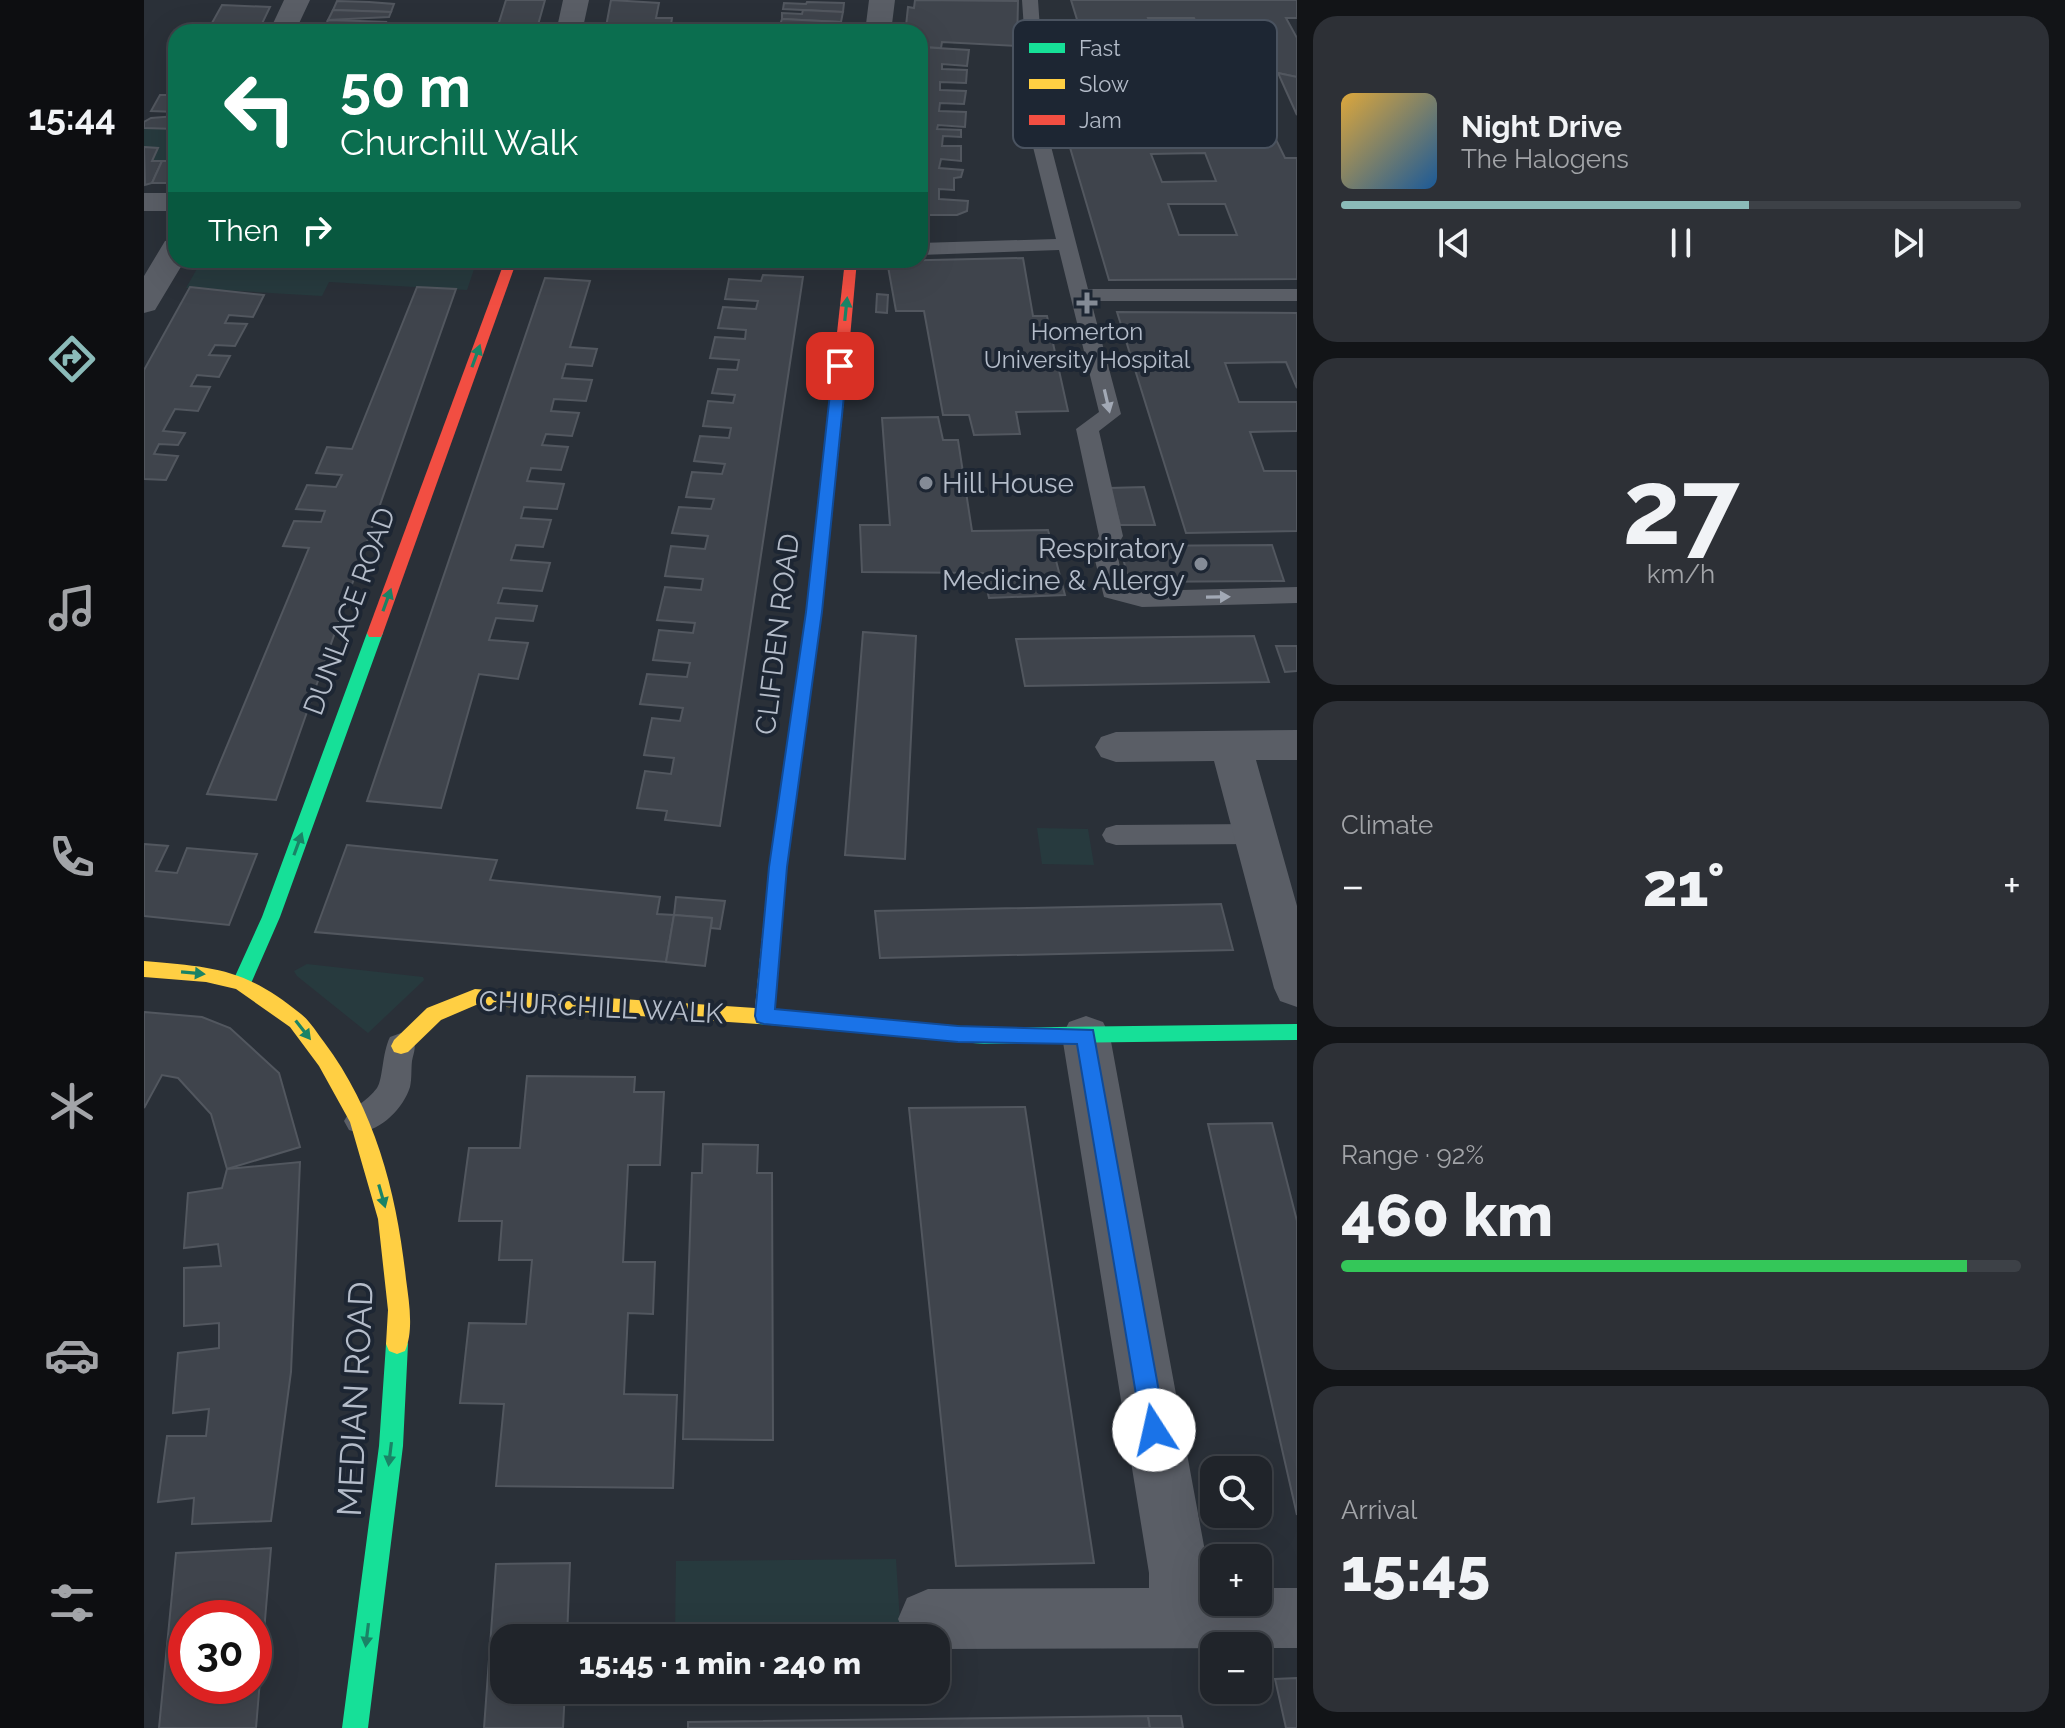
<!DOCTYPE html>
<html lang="en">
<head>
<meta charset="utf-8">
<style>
	body { margin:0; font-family:Raleway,sans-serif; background:#2d3036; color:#f1f3f6; height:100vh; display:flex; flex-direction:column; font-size:30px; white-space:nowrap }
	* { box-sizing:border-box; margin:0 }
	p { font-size:26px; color:#a2a4a8 }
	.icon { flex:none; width:44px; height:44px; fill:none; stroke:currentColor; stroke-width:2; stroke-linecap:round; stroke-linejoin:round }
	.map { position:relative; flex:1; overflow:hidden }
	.details { display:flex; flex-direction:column; gap:16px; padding:16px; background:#121417; width:768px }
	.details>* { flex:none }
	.banner { position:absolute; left:24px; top:24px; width:760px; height:244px; border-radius:24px; box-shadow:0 8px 32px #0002,0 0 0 2px #3d4147; background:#0b6e4f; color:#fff; overflow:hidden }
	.tools { position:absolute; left:1056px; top:1456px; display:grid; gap:16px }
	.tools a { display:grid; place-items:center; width:72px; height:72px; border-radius:16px; background:#20242a; box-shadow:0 8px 32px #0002,0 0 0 2px #3d4147; font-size:40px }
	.speed { position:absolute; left:24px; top:1600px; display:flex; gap:16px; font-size:40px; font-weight:700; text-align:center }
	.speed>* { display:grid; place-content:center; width:104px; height:104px; border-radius:50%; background:#20242a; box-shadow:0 8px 32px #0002,0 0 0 2px #3d4147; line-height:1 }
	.speed .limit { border:12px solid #d22; background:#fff; color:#111 }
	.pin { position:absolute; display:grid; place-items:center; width:68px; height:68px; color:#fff; margin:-34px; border-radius:16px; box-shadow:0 4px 12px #0006 }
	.me { position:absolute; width:88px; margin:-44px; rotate:350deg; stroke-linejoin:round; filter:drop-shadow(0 0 6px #0008) }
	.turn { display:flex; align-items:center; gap:28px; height:168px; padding:0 40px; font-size:36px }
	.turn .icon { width:104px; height:104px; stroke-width:2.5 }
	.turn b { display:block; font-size:56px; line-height:68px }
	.then { display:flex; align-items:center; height:76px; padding:0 40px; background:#0003; gap:16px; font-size:30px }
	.big { font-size:60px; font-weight:800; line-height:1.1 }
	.details .card { flex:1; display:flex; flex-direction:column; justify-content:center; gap:12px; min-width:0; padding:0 28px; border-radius:24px; background:#2d3036 }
	.details .dial { align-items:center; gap:0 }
	.dial b { font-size:104px; line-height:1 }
	.song { display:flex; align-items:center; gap:24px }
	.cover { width:96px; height:96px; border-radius:12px; background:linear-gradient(135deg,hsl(40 70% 55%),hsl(210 70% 35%)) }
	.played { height:8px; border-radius:4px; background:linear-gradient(90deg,#8bbbb9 60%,#3d4147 60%) }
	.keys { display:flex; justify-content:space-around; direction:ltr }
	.heat { display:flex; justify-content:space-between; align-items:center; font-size:44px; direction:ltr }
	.charge { height:12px; border-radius:6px; background:linear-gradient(90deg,#34c759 92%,#3d4147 0) }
	.trip { position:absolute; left:346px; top:1624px; width:460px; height:80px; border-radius:24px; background:#20242a; box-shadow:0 8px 32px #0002,0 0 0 2px #3d4147; font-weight:800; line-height:80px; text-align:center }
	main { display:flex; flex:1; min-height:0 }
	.menu { display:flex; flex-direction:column; width:144px; justify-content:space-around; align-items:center; background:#0d0e11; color:#a2a4a8 }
	.menu .icon { width:56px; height:56px }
	.menu .active { color:#8bbbb9 }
	.menu b { font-size:36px; color:#f1f3f6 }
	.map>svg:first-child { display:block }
</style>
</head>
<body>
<main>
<nav class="menu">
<b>15:44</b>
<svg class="icon active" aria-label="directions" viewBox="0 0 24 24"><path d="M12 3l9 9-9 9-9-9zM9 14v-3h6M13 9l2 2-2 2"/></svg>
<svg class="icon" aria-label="music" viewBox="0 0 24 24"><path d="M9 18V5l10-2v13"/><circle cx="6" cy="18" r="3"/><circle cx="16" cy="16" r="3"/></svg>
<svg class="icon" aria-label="phone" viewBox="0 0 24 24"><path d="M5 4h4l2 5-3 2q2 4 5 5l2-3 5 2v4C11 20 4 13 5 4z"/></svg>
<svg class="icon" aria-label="climate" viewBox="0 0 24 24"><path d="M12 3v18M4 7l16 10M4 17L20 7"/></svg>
<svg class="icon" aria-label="car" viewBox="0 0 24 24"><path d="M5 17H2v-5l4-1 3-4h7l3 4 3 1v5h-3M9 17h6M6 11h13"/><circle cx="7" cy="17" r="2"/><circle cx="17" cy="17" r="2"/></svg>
<svg class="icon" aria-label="filters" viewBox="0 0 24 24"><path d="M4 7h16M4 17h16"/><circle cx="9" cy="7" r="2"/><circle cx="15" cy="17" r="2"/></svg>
</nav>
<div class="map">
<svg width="1153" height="1728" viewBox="0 0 1153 1728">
	<rect width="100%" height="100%" fill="#2a3038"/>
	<g fill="#273a3e">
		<polygon points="0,128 32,129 32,147 26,161 8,161 13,148 0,147"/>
		<polygon points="80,260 105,260 104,263 112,264 110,268 119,269 132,260 194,264 197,260 333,260 323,290 185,282 178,296 42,288 54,267 76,268"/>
		<polygon points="893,828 944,829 950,865 898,864"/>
		<polygon points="163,964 279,977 280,980 224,1033 153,976 150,971"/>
		<polygon points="752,1559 757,1638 531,1638 532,1561"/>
	</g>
	<g fill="#3f444c" stroke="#52575f" stroke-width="2" fill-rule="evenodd">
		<polygon points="362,0 401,0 392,32 352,32"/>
		<polygon points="467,0 515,3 512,18 528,18 527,25 499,24 498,31 533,32 461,32"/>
		<polygon points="771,0 874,1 873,46 798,42 797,48 776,47 776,32 767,32 768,26 762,26 764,7 770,8"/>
		<path d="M 927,0 L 1153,0 L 1153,18 L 1142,18 L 1153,38 L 1153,77 L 1134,73 L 950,75 ZM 1004,18 L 1050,18 L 1060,40 L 1013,40 Z"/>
		<polygon points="193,1 225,2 250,4 247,12 189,10"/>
		<polygon points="663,2 700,3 699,12 639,9 640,3 662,4"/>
		<polygon points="78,5 126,7 114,32 63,32"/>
		<polygon points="189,10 247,12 245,17 184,20"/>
		<polygon points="659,10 699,12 697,22 638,19 638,13 658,14"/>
		<polygon points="638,19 697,22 696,31 636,25"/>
		<polygon points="184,20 216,21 242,22 239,31 180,29"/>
		<polygon points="776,47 825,50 823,66 798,64 798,69 823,70 822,83 796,82 796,90 822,91 820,104 796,103 795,111 822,112 821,127 794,125 793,129 817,130 817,137 799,136 798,146 817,146 817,161 797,159 795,168 819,170 817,177 810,178 810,190 795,189 795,199 824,201 823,211 813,215 776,215"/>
		<polygon points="1134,73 1153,77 1153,115 1143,93"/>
		<polygon points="16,95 32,95 32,112 7,111"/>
		<polygon points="32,116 32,129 0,128 0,122 7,118"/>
		<path d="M 917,117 L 1121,117 L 1141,158 L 1153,158 L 1153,279 L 965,280 ZM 1061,153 L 1072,181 L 1018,182 L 1007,154 ZM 1024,204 L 1081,204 L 1093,235 L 1035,235 Z"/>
		<polygon points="0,147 14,148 8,161 18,161 8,183 1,185"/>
		<polygon points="32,147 32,183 8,183 18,161 26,161"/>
		<polygon points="879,258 889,316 903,316 924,411 872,412 876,434 830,435 825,415 799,415 780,311 752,311 743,261"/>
		<polygon points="619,275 659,277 576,826 521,820 523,811 493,808 501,771 527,774 530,758 500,755 508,718 536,721 539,708 496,704 503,674 543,677 546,663 509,660 515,630 549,633 551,623 513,620 521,587 557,590 559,579 521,576 527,546 561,549 564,536 528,533 535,507 567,509 570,499 542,497 548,472 578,474 581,464 550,461 556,436 585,438 587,428 559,426 564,401 589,403 591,395 568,393 574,369 593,370 595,360 566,358 571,337 601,339 602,330 574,328 579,307 612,309 614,301 581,299 585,279 617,281"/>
		<polygon points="401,278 446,281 426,347 453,349 448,366 422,364 418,378 448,380 442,401 410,399 407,411 435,413 428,436 402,434 398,445 424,447 417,470 387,468 383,481 420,484 413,509 380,507 377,518 407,520 399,547 372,545 367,560 406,563 398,591 359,588 354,603 393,606 389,621 352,618 345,640 384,643 374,679 335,674 297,808 223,801"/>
		<polygon points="46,287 120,295 109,317 85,315 81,323 103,324 91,346 71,345 65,355 86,356 75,377 53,375 47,386 66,387 54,411 31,409 19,431 41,433 34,445 15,444 10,454 34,456 22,480 0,479 0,370"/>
		<polygon points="273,287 312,289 132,800 63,794 165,548 139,546 150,521 177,522 181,511 152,509 163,485 192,487 198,475 172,473 183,447 208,449"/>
		<polygon points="733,294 744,295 743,313 732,312"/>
		<polygon points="973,312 1153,313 1153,388 1142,362 1081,363 1095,402 1153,402 1153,431 1106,432 1120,471 1153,471 1153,531 1042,533"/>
		<polygon points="794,417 799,440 814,440 828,531 904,530 921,595 845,598 839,573 718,572 716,525 746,525 738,418"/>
		<polygon points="1000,487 1011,525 976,525 966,488"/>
		<polygon points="1128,545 1140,581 985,582 976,546"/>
		<polygon points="719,632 772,636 761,859 701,855"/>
		<polygon points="1110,636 1125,682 881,686 872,639"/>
		<polygon points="1132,646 1153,646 1153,671 1141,672"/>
		<polygon points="0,844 24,846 12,871 33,873 43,848 113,854 85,925 0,916"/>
		<polygon points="203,845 353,860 346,880 516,897 513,914 530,915 522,962 171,932"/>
		<polygon points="532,897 581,901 576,929 567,928 568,918 530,915"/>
		<polygon points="1077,904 1089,950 736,958 731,911"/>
		<polygon points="530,915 568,918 561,966 522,962"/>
		<polygon points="0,1012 58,1017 86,1028 135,1073 156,1147 83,1169 67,1114 34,1078 18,1075 0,1108"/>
		<polygon points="383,1076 491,1077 490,1092 520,1092 516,1165 484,1165 479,1262 511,1262 509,1314 484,1313 480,1394 533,1395 529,1488 352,1486 360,1404 316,1403 325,1323 382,1324 388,1260 355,1260 358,1221 315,1221 325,1148 376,1148"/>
		<polygon points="881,1107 950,1563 812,1566 765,1108"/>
		<polygon points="1128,1123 1153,1221 1153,1515 1064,1124"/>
		<polygon points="559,1144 614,1145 613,1173 628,1173 629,1440 539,1439 548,1173 558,1173"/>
		<polygon points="156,1162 147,1372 127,1521 48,1524 50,1498 14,1502 23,1436 62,1436 65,1409 29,1413 34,1353 75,1348 75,1323 40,1326 40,1268 77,1266 74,1244 40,1248 44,1193 78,1188 83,1169"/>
		<path d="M 127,1548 L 112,1728 L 15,1728 L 32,1553 ZM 42,1618 L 110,1618 L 110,1686 L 42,1686 Z"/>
		<polygon points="426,1563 423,1638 360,1638 360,1690 421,1690 419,1728 340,1728 352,1564"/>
		<polygon points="1153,1678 1153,1728 1142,1728 1131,1679"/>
		<polygon points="1004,1716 1006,1728 544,1728 544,1722"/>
		<polygon points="1004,1716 1037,1716 1039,1728 1006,1728"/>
	</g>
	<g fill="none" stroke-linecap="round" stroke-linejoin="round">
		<g fill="#5a5e66" fill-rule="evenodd">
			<polygon points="878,0 894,0 896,29 893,86 1118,85 1127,90 1118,95 894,96 944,289 1153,289 1153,301 947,301 977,414 955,431 979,536 972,548 980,586 998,591 1153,587 1153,603 998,607 960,597 948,548 955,536 932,429 955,412 915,250 776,255 776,243 912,239 875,91 880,29"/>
			<polygon points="1111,824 1121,827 1125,834 1121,841 1111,844 972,845 962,842 958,835 962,828 972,825"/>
			<path d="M 257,1033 L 268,1037 C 273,1047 270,1051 268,1061 C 267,1070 268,1078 266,1087 C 259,1110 230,1139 205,1130 L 200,1121 C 208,1106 223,1102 233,1088 C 239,1079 238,1053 246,1037 Z"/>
		</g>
		<g fill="#5a5e66" fill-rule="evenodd">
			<polygon points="140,0 166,0 151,32 125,32"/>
			<polygon points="419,0 445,0 438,32 412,32"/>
			<polygon points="725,0 751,0 747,32 721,32"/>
			<rect x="0" y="193" width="32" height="18"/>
			<polygon points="32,239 32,260 41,260 11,310 0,313 0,276 21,241"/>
			<polygon points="1153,730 1153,760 1112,760 1153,906 1153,1007 1136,1001 1130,988 1070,761 972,762 957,757 951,747 957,737 972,732"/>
			<polygon points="942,1016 959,1022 966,1036 1065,1573 1065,1588 1070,1588 1070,1602 1114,1602 1114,1588 1153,1588 1153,1648 792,1649 792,1638 762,1638 754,1619 763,1598 784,1589 1005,1588 1005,1573 918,1036 925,1022"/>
		</g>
		<g fill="#16e098" fill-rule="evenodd">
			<polygon points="231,628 239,633 136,917 105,988 91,988 88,983 118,917 223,633"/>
			<polygon points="614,1008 840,1028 1153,1024 1153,1040 840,1044 614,1024 607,1022 604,1016 607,1010"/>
			<polygon points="253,1334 261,1337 264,1344 259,1446 224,1728 198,1728 235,1446 242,1344 245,1337"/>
		</g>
		<g fill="#ffcf43" fill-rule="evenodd">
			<polygon points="697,356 704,360 678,612 643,867 627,1022 614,1024 332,1005 297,1020 264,1052 257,1054 250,1052 247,1046 250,1040 283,1008 331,989 611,1008 625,867 662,612 690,360"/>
			<path d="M 0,961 C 69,967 101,968 157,1014 C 166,1021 173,1033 180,1042 C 232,1111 253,1195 262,1279 C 265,1302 270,1330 261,1351 L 253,1354 L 245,1351 L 242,1344 L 244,1310 L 234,1219 L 206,1122 L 175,1066 L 146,1027 L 92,989 L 62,982 L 0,977 Z"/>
		</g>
		<g fill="#f24e42" fill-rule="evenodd">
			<polygon points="361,260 373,260 239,633 237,637 225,637 223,633"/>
			<polygon points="701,260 713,260 704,360 697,364 690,360"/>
		</g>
	</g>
	<defs><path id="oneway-solid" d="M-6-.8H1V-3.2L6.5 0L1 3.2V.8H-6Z" transform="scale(2)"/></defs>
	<g fill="#1a8366">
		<use href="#oneway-solid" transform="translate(702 309) rotate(-84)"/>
		<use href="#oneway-solid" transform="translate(332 356) rotate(-70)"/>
		<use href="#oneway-solid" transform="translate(243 600) rotate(-70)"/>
		<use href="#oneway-solid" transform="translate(154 844) rotate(-70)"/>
		<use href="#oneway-solid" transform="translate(49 973) rotate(5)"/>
		<use href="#oneway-solid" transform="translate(159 1030) rotate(52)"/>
		<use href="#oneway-solid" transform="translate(238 1196) rotate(74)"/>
		<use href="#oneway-solid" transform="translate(246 1454) rotate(97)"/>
		<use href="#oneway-solid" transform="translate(223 1635) rotate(97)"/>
	</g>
	<g fill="#a2a9b5">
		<use href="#oneway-solid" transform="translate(963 401) rotate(77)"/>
		<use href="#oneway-solid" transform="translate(1074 597) rotate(-1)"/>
	</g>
	<polygon fill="#1a73e8" stroke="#114b97" stroke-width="2" points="696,362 703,366 678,612 643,867 631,1009 814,1026 949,1030 1022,1430 1018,1438 1010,1441 1002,1438 998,1430 933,1044 814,1042 620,1024 613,1022 611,1016 625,867 662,612 689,366"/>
	<g fill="#848b96" stroke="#1d2633" stroke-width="3">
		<path d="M939 291h8v8h8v8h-8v8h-8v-8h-8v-8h8z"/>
		<circle cx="782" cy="483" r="8"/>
		<circle cx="1057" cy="564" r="8"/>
	</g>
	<g text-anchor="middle" stroke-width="8" stroke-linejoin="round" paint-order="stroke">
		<g font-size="24" fill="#b4bcc9" stroke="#1d2633">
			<text x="943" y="340">Homerton<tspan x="943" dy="28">University Hospital</tspan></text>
		</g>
		<g font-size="28" fill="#b4bcc9" stroke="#1d2633" text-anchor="start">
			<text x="798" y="493">Hill House</text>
			<text x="1041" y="558" text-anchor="end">Respiratory<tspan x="1041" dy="32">Medicine &amp; Allergy</tspan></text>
		</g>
		<g font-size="28" fill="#b4bcc9" stroke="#1d2633">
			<text transform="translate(205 611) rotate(-70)" y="10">DUNLACE ROAD</text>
			<text transform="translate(633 634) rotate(-83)" y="10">CLIFDEN ROAD</text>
			<text transform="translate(457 1007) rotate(3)" y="10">CHURCHILL WALK</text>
		</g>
		<g font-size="34" fill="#b4bcc9" stroke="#1d2633">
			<text transform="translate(211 1399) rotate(-87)" y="12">MEDIAN ROAD</text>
		</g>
	</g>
	<rect x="869" y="20" width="264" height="128" rx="12" fill="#1d2633" stroke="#4a5360" stroke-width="2"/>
	<rect x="885" y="43" width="36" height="10" fill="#16e098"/>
	<rect x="885" y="79" width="36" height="10" fill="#ffcf43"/>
	<rect x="885" y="115" width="36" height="10" fill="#f24e42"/>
	<g font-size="22" fill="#b4bcc9">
		<text x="935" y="56">Fast</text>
		<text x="935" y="92">Slow</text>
		<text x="935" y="128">Jam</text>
	</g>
</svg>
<div class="tools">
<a><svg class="icon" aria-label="search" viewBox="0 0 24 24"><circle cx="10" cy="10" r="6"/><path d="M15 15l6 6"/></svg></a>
<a>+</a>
<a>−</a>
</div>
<div class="speed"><div class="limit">30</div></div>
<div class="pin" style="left:696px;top:366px;background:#d93025"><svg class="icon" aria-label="arrive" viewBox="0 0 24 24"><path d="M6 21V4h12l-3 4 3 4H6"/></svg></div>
<svg class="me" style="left:1010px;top:1430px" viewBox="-20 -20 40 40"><circle r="19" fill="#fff"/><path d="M0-13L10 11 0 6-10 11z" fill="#1a73e8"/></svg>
<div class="trip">15:45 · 1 min · 240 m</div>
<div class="banner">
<div class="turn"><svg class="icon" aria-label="left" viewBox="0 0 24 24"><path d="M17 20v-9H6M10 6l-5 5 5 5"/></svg><div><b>50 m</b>Churchill Walk</div></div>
<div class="then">Then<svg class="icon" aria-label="right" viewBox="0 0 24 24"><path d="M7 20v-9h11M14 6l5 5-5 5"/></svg></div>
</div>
</div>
<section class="details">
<div class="card">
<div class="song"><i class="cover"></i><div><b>Night Drive</b><p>The Halogens</p></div></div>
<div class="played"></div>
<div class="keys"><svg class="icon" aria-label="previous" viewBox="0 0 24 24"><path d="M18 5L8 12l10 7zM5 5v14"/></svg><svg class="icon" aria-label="pause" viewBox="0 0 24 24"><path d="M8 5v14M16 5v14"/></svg><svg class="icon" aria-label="next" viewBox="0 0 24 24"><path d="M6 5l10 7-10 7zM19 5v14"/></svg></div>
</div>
<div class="card dial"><b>27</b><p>km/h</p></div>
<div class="card"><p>Climate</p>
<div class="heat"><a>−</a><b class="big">21°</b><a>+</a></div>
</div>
<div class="card"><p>Range · 92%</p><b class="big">460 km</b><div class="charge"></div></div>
<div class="card"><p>Arrival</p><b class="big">15:45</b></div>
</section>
</main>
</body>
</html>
